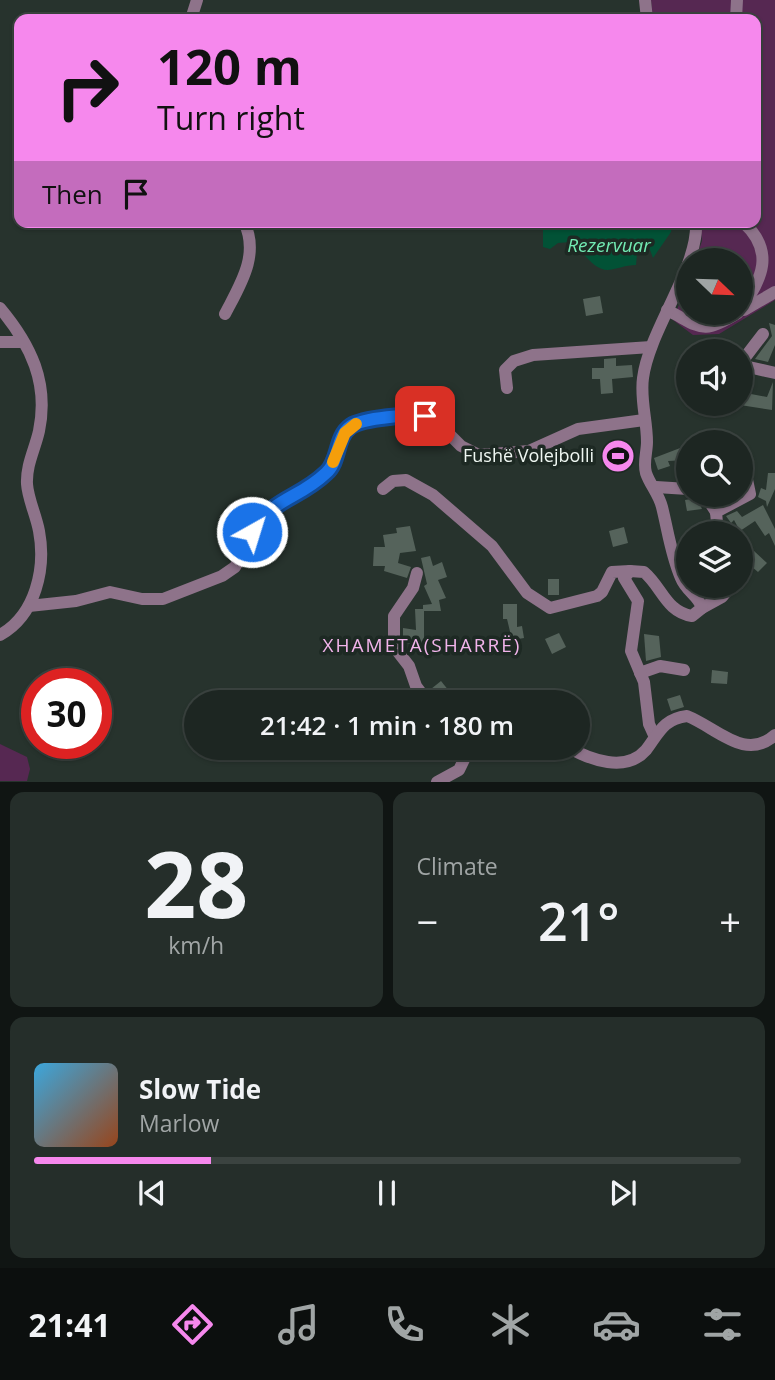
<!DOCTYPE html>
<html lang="en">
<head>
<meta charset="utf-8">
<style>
	body { margin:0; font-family:"Open Sans",sans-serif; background:#252e2a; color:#f1f3f6; height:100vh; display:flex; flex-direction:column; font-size:26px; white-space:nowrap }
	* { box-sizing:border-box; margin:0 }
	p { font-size:23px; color:#a0a5a5 }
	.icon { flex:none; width:38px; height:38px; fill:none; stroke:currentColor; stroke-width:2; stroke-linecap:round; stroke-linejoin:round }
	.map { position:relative; height:782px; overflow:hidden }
	.drawer { display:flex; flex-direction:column; gap:10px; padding:10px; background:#101513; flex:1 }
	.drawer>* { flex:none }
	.banner { position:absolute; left:14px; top:14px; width:747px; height:214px; border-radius:14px; box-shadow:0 2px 5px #0004,0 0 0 2px #3b4340; background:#f688ed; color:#111; overflow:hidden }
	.needle { width:46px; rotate:113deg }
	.buttons { position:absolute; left:676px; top:248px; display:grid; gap:14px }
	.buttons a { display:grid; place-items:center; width:77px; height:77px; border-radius:50%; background:#1d2622; box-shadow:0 2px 5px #0004,0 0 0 2px #3b4340; font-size:35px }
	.speed { position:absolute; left:21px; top:668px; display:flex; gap:14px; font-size:35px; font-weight:700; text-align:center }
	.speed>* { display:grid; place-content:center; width:91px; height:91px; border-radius:50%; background:#1d2622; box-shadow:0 2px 5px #0004,0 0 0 2px #3b4340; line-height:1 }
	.speed .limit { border:10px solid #d22; background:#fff; color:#111 }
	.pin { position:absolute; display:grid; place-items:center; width:60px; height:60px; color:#fff; margin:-30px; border-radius:14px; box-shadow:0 4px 10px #0006 }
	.me { position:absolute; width:77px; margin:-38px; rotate:39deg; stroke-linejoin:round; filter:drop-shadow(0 0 5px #0008) }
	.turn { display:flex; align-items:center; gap:24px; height:147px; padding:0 28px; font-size:32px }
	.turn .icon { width:91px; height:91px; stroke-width:2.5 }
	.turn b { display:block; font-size:49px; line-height:60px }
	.then { display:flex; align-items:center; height:66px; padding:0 28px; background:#0003; gap:14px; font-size:26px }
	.big { font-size:52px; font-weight:600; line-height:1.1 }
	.drawer .card { flex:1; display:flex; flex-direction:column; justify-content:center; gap:10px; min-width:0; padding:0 24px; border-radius:14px; background:#252e2a }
	.drawer .dial { align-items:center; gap:0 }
	.dial b { font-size:91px; line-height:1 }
	.song { display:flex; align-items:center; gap:21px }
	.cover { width:84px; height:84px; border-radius:10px; background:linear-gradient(135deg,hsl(200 70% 55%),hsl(20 70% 35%)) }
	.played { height:7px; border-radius:4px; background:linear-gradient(90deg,#f688ed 25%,#3b4340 25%) }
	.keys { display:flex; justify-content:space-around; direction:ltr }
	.heat { display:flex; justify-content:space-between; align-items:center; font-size:38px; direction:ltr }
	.drawer .tiles { flex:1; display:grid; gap:10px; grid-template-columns:1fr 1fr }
	.card:last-child { grid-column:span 2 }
	.trip { position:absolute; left:184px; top:690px; width:406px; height:70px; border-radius:35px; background:#1d2622; box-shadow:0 2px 5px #0004,0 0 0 2px #3b4340; font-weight:600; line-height:70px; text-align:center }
	.menu { display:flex; height:112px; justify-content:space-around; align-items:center; background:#0c0f0e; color:#a0a5a5 }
	.menu .icon { width:49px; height:49px }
	.menu .on { color:#f688ed }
	.menu b { font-size:32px; color:#f1f3f6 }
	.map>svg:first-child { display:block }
</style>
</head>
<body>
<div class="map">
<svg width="775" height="782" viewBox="0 0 775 782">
	<rect width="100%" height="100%" fill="#27332d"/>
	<g fill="#562852">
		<polygon points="651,0 775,0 775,300 719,334 693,335 673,320 688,281 688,313 740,313 740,261 695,261 702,241 700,222 756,222 756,19 653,19"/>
		<polygon points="0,744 27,757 30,769 27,781 0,781"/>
	</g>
	<path fill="#025236" d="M 543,222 L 673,222 L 671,232 L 653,258 L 650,250 L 643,248 L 637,254 L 636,265 C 625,265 618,269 608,270 C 592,270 583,250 571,242 L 558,243 L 550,249 L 543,247 Z"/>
	<g fill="#55635b">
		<polygon points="600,296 603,313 586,316 583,299"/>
		<polygon points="769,323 775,325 775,345 768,362 755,359 772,336"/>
		<polygon points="616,358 616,366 632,365 633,377 612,379 613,393 601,394 600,379 592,379 592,368 604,368 604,359"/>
		<polygon points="773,382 772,410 740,405 740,388 751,394 767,397"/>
		<polygon points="688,445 688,460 668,461 670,466 658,470 654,458"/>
		<polygon points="768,473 775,473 775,489 767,507 766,501 758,497 761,488 766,490"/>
		<polygon points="697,498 702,509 687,511 685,500"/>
		<polygon points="763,505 775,529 775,546 769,533 765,536 755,521 740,531 734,520 731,523 726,516 737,511 742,517"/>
		<polygon points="410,526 416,551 400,553 398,563 411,567 407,578 384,571 385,566 373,566 374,547 385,547 383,535 397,533 396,528"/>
		<polygon points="624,527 628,543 613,547 609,531"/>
		<polygon points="754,551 767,563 758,572 745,561"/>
		<polygon points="430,556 433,566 442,562 447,577 438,580 446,598 439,600 441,611 424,611 424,644 403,644 403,628 416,630 415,609 423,609 423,605 432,604 424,586 427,584 421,558"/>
		<rect x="548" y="579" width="11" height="16"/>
		<polygon points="503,604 517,604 517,627 522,626 524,638 512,640 507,619 503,619"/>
		<polygon points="559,633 566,647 552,654 545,639"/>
		<polygon points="644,634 659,636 661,657 646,661"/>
		<polygon points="712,670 728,672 727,684 711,683"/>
		<polygon points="441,681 449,691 439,700 431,689"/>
		<polygon points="680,695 684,707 671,711 667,699"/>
	</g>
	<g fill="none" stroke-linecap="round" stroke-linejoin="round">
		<g stroke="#8e738a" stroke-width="12">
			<polyline points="645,0 647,19"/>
			<polyline points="191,19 197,0"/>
			<polyline points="736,19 737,0"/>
			<path d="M 0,308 C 31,345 49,383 39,431 C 35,449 26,465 27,484 C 28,499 36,515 39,531 C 46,568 36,615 0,635"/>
			<path d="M 667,310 C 701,327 701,336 738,313"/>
			<path d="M 740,310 C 763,279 775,251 743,222"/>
			<polyline points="744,310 775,292"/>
			<path d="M 225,314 C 240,285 260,255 244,222"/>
			<polyline points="0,342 23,342"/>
			<polyline points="740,364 763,334"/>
			<polyline points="740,365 775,373"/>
			<polyline points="507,388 505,370 514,361 533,355 651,347"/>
			<polyline points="656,487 688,489"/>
			<polyline points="383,489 393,481 406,480 433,495 492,546 527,593 550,608 597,596 602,592 612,572 630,571"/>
			<polyline points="705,495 716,512"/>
			<polyline points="718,534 716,512 750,494 745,470 746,461"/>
			<polyline points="417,573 413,588 394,616 394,639 395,648 409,666 416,686 428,702"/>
			<polyline points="29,606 76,601 110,592 142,599 163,599 222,576 235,567 269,508 291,498 327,472 345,433 360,422 425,416 439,424 461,446 479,455 529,451 578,429 644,420"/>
			<polyline points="702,608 722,597 731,586"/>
			<polyline points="640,673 660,666 684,670"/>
			<path d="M 654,735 L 649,724 L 644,682 L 631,651 L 638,601 L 624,578 L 630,571 L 644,572 C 662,587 666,612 692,616 L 702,608 C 699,596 686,591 681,578 C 671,555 668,531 662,507 C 659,494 650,485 646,473 C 643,463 647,452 647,442 C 647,420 640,399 643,378 C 649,330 699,267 696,222"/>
			<path d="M 568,747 C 590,760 626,773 646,750 C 659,733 663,719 687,716 C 716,727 745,762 775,735"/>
			<polyline points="437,782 459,770 470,747"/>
		</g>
	</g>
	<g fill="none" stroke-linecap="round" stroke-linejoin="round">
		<defs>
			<path id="route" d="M 252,532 C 274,497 299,499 326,473 C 340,461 335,437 351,426 C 363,418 411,414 425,416"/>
		</defs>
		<use href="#route" stroke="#114b97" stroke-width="18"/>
		<use href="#route" stroke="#1a73e8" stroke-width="12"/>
		<polyline stroke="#f59e0b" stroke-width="12" points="333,462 345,433 356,424"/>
	</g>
	<defs>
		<symbol id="stadium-disc" viewBox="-11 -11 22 22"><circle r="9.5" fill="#f688ed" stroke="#1d2923"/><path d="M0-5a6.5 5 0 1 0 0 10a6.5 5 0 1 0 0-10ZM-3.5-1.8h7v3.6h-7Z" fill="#111"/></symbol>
	</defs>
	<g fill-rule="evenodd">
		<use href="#stadium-disc" x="599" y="437" width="38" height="38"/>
	</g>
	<g text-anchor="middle" stroke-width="7" stroke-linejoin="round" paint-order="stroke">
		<g font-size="18" fill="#eff7f2" stroke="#1d2923" text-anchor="end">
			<text x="594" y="462">Fushë Volejbolli</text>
		</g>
		<g font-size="19" font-style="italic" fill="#72ebb3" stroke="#1d2923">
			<text x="609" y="252">Rezervuar</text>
		</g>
		<g font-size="19" letter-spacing="2" fill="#f2b4eb" stroke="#1d2923">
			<text x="422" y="652">XHAMETA(SHARRË)</text>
		</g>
	</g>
</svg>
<div class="buttons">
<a><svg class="needle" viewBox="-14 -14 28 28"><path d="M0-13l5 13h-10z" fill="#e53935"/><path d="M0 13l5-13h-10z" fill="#a0a5a5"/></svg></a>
<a><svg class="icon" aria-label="sound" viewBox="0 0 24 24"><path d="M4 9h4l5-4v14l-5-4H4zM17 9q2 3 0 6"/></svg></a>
<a><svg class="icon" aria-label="search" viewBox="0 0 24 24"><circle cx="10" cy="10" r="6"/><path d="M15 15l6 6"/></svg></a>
<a><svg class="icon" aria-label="layers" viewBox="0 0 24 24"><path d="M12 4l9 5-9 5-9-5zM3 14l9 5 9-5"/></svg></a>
</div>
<div class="speed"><div class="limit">30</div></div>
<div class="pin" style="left:425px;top:416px;background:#d93025"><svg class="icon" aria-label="arrive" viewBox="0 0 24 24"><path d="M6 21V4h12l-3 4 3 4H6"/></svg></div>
<svg class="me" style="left:252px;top:532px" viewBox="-20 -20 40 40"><circle r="17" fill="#1a73e8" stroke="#fff" stroke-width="3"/><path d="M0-11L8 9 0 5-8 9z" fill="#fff"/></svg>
<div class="trip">21:42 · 1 min · 180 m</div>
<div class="banner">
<div class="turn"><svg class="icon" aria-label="right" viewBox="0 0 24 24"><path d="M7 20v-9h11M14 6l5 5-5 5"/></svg><div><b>120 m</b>Turn right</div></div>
<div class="then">Then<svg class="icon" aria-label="arrive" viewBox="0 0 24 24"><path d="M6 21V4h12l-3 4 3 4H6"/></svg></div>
</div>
</div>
<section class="drawer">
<div class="tiles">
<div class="card dial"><b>28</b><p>km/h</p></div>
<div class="card"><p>Climate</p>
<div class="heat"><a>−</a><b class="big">21°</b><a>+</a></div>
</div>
<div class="card">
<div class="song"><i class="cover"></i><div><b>Slow Tide</b><p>Marlow</p></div></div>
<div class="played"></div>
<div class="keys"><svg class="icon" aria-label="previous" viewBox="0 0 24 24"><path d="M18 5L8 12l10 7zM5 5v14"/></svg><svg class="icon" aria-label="pause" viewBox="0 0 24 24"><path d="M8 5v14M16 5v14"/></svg><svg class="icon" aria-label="next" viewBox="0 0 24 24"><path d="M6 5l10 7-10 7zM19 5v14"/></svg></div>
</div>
</div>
</section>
<nav class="menu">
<b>21:41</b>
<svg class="icon on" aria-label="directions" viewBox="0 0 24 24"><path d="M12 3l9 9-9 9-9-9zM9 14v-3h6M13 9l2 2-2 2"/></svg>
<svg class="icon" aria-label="music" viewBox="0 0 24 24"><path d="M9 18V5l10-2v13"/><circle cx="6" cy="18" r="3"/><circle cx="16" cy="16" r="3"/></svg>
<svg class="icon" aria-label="phone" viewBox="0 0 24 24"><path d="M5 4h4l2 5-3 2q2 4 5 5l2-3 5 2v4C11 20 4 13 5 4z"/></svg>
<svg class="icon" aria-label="climate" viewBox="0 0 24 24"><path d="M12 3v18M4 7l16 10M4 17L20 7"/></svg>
<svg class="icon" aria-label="car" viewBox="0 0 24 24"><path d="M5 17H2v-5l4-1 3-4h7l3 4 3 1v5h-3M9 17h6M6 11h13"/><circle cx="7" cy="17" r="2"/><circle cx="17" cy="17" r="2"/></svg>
<svg class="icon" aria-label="filters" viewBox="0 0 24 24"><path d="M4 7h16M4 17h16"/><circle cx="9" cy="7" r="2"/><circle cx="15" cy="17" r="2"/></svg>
</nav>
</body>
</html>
